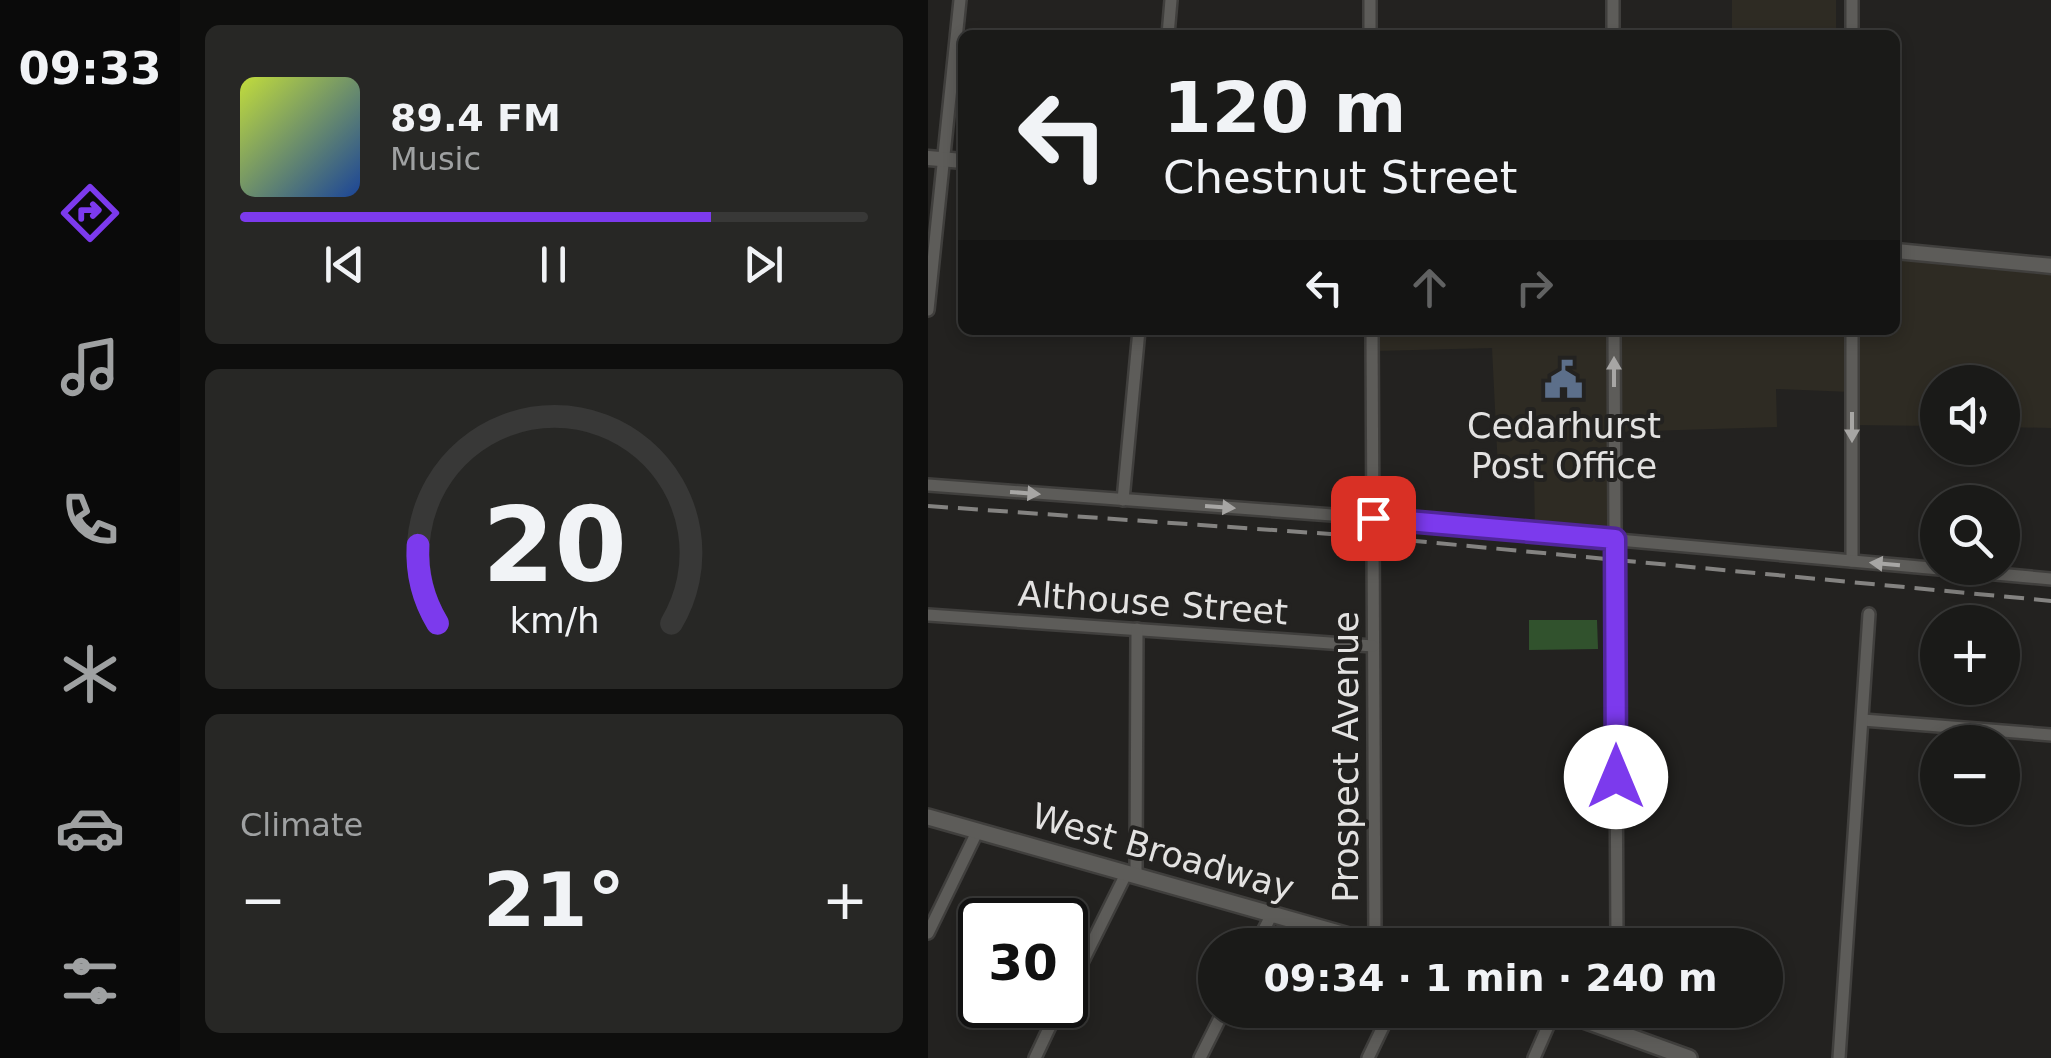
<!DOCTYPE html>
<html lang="en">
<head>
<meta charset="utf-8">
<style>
	body { margin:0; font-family:"DejaVu Sans",sans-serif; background:#272725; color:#f1f3f6; height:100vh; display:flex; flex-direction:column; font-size:38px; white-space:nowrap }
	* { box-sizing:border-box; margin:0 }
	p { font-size:32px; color:#9fa1a2 }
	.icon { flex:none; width:55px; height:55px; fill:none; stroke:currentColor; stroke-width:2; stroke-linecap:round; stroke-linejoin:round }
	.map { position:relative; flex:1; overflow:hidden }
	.side { display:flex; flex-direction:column; gap:25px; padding:25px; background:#0e0e0d; width:748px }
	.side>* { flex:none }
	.hud { position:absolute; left:30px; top:30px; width:942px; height:305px; border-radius:15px; box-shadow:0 5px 15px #0003,0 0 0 2px #383837; background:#1a1a18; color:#f1f3f6; overflow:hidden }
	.controls { position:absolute; left:992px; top:365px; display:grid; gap:20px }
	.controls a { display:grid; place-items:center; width:100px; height:100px; border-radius:50%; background:#1a1a18; box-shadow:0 5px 15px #0003,0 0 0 2px #383837; font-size:50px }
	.speed { position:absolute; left:30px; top:898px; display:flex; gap:20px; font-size:50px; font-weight:700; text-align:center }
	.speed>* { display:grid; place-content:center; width:130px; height:130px; border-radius:50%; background:#1a1a18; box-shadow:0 5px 15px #0003,0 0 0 2px #383837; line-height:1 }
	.speed .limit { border:5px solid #111; border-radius:15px; background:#fff; color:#111 }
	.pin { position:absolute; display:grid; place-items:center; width:85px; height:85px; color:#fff; margin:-42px; border-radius:20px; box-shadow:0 5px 15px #0006 }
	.me { position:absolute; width:110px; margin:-55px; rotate:0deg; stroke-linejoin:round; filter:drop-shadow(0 0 8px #0008) }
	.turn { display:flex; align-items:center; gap:35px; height:210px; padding:0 40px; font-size:45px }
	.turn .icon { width:130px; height:130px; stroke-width:2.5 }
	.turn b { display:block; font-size:70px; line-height:85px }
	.lanes { display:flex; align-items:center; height:95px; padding:0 40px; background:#0003; justify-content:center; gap:50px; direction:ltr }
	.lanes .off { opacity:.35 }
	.big { font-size:75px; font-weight:700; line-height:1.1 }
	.side .card { flex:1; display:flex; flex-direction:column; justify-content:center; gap:15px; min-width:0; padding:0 35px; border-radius:15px; background:#272725 }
	.side .dial { align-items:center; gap:0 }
	.dial svg { height:260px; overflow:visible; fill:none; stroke:#383837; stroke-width:7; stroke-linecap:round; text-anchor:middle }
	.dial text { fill:#f1f3f6; stroke:none }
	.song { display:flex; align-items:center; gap:30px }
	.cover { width:120px; height:120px; border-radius:15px; background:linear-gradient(135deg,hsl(70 70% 55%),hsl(220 70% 35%)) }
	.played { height:10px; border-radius:5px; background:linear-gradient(90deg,#7c3aed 75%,#383837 75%) }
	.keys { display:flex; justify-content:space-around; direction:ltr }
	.heat { display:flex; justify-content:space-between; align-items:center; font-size:55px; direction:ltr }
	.trip { position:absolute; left:270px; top:928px; width:585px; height:100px; border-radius:50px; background:#1a1a18; box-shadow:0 5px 15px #0003,0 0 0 2px #383837; font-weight:700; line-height:100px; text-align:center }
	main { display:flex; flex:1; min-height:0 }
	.menu { display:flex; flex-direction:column; width:180px; justify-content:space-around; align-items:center; background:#0a0a0a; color:#9fa1a2 }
	.menu .icon { width:70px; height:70px }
	.menu .selected { color:#7c3aed }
	.menu b { font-size:45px; color:#f1f3f6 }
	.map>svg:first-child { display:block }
</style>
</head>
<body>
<main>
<nav class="menu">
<b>09:33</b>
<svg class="icon selected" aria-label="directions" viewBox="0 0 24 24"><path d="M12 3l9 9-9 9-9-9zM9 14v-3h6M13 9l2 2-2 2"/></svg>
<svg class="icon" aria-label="music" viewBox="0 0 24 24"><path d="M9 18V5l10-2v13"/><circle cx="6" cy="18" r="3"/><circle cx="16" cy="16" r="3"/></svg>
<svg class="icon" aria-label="phone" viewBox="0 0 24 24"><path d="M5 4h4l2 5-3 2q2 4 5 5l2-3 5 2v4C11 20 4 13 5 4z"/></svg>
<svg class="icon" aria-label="climate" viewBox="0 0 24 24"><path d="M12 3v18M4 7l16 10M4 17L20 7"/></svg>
<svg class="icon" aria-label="car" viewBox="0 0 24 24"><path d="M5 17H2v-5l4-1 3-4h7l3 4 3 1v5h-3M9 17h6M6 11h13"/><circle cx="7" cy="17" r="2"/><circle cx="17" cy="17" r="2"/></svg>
<svg class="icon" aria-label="filters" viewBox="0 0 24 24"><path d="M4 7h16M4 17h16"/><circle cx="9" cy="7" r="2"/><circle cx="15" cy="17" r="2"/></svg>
</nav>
<section class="side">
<div class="card">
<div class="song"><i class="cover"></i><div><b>89.4 FM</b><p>Music</p></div></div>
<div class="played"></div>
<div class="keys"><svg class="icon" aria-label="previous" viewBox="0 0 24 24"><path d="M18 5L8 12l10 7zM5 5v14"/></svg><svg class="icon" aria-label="pause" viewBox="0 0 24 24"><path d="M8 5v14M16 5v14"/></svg><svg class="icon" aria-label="next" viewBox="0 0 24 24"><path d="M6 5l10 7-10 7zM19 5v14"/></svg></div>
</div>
<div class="card dial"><svg viewBox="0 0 100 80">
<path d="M14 69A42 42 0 1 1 86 69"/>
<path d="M14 69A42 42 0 0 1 8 45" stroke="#7c3aed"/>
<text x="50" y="56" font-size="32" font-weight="700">20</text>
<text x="50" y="72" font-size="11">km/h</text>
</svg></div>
<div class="card"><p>Climate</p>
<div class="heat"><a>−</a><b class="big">21°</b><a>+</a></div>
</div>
</section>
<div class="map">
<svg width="1124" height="1058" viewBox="0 0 1124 1058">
	<rect width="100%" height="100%" fill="#232220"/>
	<g fill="#2e2b23">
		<rect x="804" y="0" width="104" height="35"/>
		<polygon points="968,252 1123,267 1123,428 1075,427 1075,382 1010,382 1010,426 923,425 923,392 848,389 849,427 688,432 685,544 607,535 606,471 570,469 564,348 447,351 447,330 968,330"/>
	</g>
	<polygon fill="#31522d" points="601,620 669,620 670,649 601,650"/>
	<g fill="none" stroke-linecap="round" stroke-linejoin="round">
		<defs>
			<g id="minor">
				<polyline points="442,0 442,35"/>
				<polyline points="685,0 685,35"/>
				<polyline points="924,0 924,35"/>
				<polyline points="240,35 243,0"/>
				<polyline points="0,310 32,0"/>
				<polyline points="444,330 447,943"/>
				<polyline points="686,330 689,945"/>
				<polyline points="924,330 924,561"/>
				<polyline points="0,485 445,518 1124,579"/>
				<polyline points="195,500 211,330"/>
				<polyline points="0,615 445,646"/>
				<polyline points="935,720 1124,735"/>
				<polyline points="208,874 209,629"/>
				<polyline points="0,933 50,830"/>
				<polyline points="328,945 344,914"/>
				<polyline points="138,995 199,872"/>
				<polyline points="689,1010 689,1032"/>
				<polyline points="107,1058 132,1005"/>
				<polyline points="272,1058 296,1010"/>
				<polyline points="440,1058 463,1010"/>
				<polyline points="606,1058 627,1010"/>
				<polyline points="911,1058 941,614"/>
			</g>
			<g id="tertiary">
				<polyline points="0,158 35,161"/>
				<polyline points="968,251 1124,266"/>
			</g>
			<g id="secondary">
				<polyline points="0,817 453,945"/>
				<polyline points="628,1010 761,1058"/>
			</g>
		</defs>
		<use href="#minor" stroke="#403f3d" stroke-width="16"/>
		<use href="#tertiary" stroke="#403f3d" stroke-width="19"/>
		<use href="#secondary" stroke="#403f3d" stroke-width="20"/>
		<use href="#minor" stroke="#5d5c59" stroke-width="11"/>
		<use href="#tertiary" stroke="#5d5c59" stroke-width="14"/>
		<use href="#secondary" stroke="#5d5c59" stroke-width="15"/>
		<polyline stroke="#848381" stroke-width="4" stroke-dasharray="20 10" stroke-linecap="butt" points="0,506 445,537 1124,601"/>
	</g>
	<defs><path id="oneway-solid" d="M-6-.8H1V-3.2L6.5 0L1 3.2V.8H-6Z" transform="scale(2.5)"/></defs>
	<g fill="#a7a6a4">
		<use href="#oneway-solid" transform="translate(686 372) rotate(-90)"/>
		<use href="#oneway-solid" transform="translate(924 427) rotate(90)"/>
		<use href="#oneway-solid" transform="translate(97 493) rotate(4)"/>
		<use href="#oneway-solid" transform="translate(292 507) rotate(4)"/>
		<use href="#oneway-solid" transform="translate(957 564) rotate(-175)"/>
	</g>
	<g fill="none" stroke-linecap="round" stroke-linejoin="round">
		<defs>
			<polyline id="route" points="445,518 687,539 688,777"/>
		</defs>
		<use href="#route" stroke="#51269a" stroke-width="25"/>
		<use href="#route" stroke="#7c3aed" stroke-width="18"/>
	</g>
	<defs>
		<symbol id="civic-bare" viewBox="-9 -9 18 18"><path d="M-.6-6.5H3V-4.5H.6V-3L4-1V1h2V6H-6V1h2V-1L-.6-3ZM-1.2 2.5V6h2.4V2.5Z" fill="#5c6f8a" stroke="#232220" stroke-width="2.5" paint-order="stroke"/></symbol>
	</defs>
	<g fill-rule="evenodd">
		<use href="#civic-bare" x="608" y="352" width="55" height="55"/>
	</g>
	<g text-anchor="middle" stroke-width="8" stroke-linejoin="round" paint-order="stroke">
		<g font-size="35" fill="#e3e2e1" stroke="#232220">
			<text x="636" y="438">Cedarhurst<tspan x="636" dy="40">Post Office</tspan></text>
		</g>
		<g font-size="35" fill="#e3e2e1" stroke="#232220">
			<text transform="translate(225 603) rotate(4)" y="12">Althouse Street</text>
			<text transform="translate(418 757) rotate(-90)" y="12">Prospect Avenue</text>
			<text transform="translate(235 852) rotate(16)" y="12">West Broadway</text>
		</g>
	</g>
</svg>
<div class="controls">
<a><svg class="icon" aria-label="sound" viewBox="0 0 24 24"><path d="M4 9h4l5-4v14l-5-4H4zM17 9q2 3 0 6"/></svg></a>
<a><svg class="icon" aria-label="search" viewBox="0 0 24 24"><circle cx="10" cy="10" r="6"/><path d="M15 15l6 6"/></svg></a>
<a>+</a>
<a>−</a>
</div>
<div class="speed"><div class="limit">30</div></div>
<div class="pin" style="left:445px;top:518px;background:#d93025"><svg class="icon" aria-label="arrive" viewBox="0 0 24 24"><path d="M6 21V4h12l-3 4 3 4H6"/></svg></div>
<svg class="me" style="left:688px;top:777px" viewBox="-20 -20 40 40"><circle r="19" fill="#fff"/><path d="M0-13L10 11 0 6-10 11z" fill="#7c3aed"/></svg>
<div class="trip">09:34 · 1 min · 240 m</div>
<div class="hud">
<div class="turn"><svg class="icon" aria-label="left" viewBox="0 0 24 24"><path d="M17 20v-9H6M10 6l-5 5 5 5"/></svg><div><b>120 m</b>Chestnut Street</div></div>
<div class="lanes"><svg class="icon" aria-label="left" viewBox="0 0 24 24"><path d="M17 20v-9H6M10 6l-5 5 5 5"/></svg><svg class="icon off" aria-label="ahead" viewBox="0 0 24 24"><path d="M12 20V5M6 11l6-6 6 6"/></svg><svg class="icon off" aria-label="right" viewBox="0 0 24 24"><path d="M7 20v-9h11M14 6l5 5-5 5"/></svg></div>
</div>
</div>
</main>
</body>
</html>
